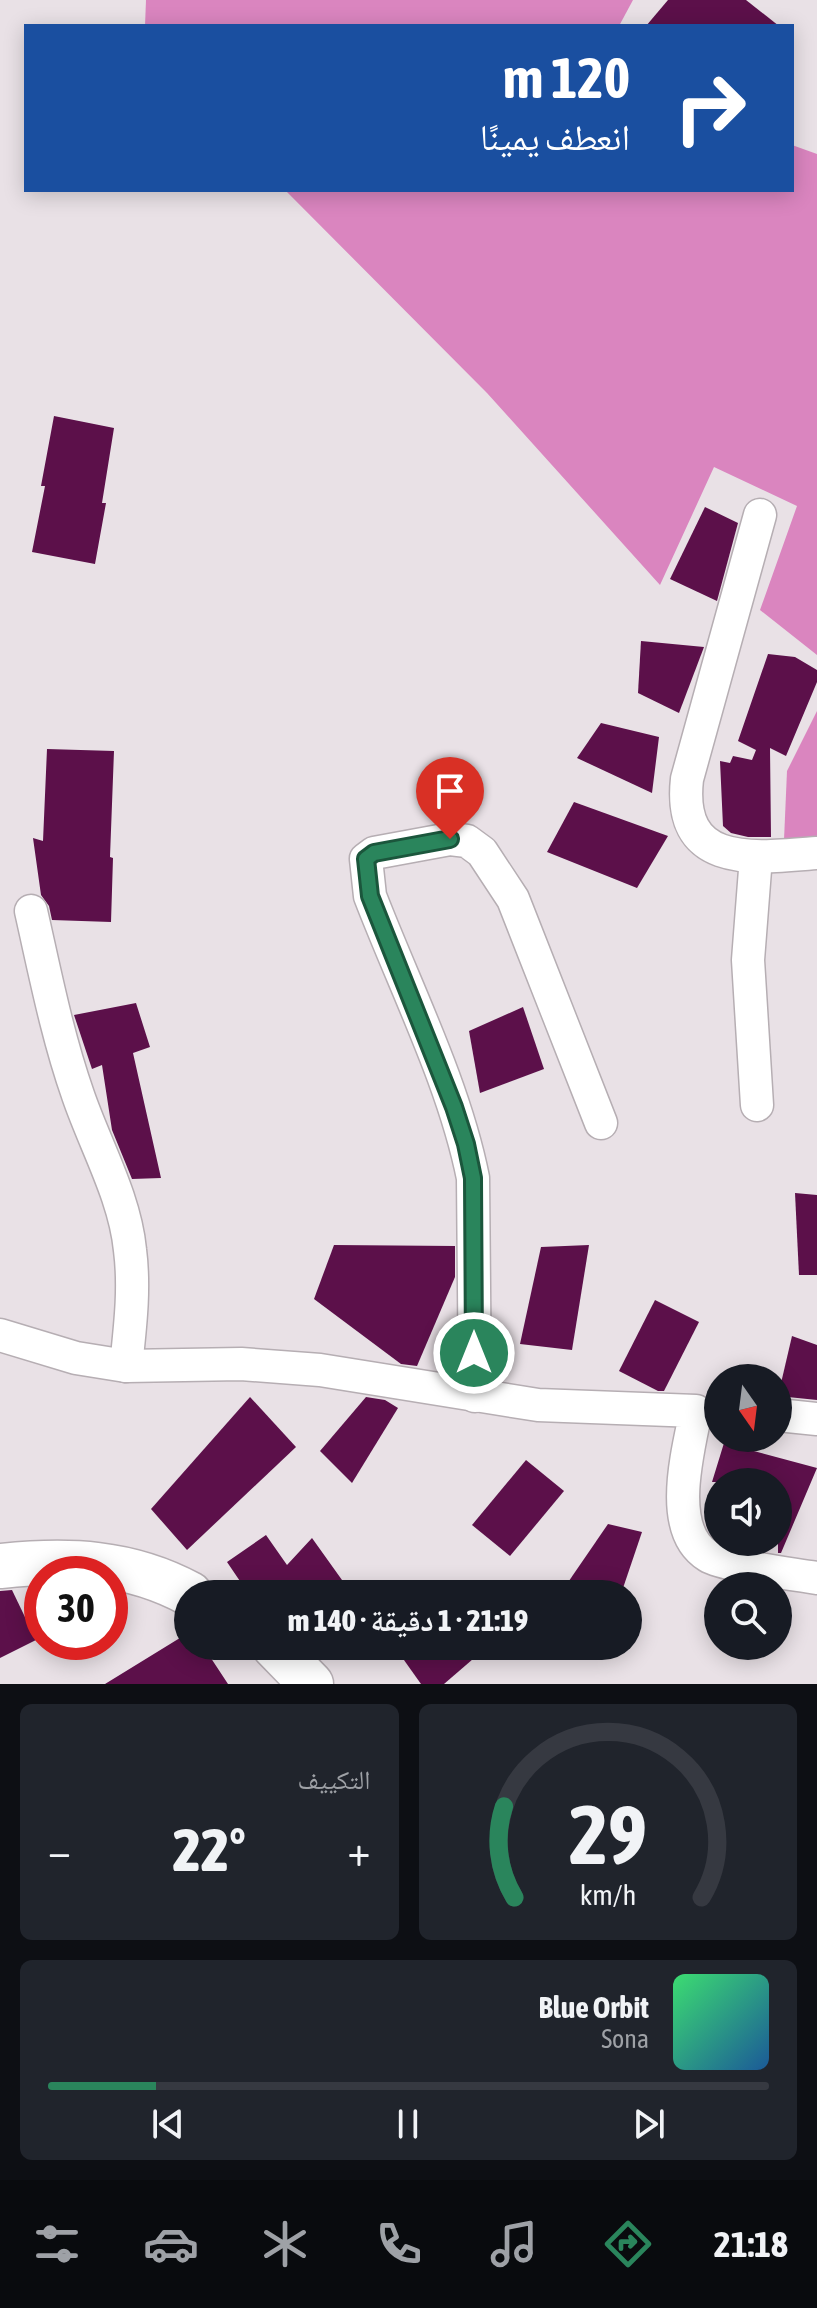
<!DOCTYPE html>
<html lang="ar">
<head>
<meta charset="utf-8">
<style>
	body { margin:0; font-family:"Asap Condensed","Noto Naskh Arabic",sans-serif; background:#20242c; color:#f1f3f6; direction:rtl; height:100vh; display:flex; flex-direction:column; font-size:30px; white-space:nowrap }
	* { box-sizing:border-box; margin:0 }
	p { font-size:26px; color:#9ea1a6 }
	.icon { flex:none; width:44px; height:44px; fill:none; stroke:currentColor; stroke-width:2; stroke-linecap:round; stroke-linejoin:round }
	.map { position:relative; height:1684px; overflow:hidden; direction:ltr }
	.side { display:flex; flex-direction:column; gap:20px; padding:20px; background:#0d0f14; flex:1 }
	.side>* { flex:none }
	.guide { position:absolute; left:24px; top:24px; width:770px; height:168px; border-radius:0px; box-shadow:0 4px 20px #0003; direction:rtl; background:#1a4fa0; color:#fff; overflow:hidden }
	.needle { width:52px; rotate:166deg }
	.fabs { position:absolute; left:704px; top:1364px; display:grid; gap:16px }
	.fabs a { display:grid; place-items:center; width:88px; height:88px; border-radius:50%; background:#171b24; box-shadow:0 4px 20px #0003; font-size:40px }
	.speed { position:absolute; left:24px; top:1556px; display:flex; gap:16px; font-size:40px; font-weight:700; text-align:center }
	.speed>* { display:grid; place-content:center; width:104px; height:104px; border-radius:50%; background:#171b24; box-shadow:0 4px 20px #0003; line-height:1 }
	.speed .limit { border:12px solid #d22; background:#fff; color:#111 }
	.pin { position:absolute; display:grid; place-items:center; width:68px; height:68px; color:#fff; margin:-82px -34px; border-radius:50% 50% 50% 0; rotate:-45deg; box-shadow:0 0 8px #0007 }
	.pin .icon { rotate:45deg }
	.me { position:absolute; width:88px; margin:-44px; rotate:0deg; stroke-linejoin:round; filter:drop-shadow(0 0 6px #0008) }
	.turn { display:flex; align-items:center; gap:28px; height:168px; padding:0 32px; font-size:36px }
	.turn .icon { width:104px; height:104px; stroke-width:2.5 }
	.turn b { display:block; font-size:56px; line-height:68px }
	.big { font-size:60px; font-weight:800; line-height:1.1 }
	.side .card { flex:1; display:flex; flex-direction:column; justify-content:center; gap:12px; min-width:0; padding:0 28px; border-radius:12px; background:#20242c }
	.side .dial { align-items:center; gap:0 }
	.dial svg { height:208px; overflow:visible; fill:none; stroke:#363941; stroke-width:7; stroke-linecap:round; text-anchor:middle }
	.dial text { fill:#f1f3f6; stroke:none }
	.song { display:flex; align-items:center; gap:24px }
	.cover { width:96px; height:96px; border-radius:12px; background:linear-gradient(135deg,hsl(140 70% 55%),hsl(210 70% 35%)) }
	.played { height:8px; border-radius:4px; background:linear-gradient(90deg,#2a855c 15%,#363941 15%) }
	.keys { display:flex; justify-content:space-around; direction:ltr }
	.heat { display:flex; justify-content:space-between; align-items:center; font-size:44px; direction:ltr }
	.side .tiles { flex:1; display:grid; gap:20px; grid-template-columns:1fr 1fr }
	.card:last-child { grid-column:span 2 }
	.trip { position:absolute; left:174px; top:1580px; width:468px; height:80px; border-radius:40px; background:#171b24; box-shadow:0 4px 20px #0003; font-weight:800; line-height:80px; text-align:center; direction:rtl }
	.tabs { display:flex; height:128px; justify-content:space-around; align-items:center; background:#090b0e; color:#9ea1a6 }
	.tabs .icon { width:56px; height:56px }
	.tabs .on { color:#2a855c }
	.tabs b { font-size:36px; color:#f1f3f6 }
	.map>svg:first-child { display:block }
</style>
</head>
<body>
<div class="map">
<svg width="817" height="1684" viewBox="0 0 817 1684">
	<rect width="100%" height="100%" fill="#e9e1e6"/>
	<g fill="#da85bf">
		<polygon points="146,0 633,0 619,26 145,26"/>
		<polygon points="792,145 817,154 817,655 760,610 797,506 714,467 660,585 487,393 285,190 792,190"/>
		<polygon points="817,711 817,839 784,840 787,771"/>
	</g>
	<g fill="#5c104a">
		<polygon points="668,0 746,0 779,26 646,26"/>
		<polygon points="54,416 114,428 102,503 106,503 95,564 32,552 45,486 41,486"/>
		<polygon points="705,507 738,523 717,601 670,579"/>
		<polygon points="641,641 704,647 679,713 638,693"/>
		<polygon points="768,654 795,657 817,670 817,682 786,756 770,748 771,837 748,837 731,833 723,826 720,761 730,763 733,756 752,760 756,750 738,741"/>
		<polygon points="601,723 659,737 652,793 577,758"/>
		<polygon points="47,749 114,751 110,857 113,858 111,922 52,920 49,906 41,895 33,838 43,841"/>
		<polygon points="574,802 668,836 637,888 547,852"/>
		<polygon points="136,1003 150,1047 133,1053 161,1178 132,1179 112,1130 102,1065 92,1069 74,1015"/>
		<polygon points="523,1007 544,1069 480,1093 469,1031"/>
		<polygon points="795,1193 817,1195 817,1275 799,1275"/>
		<polygon points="334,1245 455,1246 455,1277 417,1366 401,1364 314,1299"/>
		<polygon points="589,1245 572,1350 520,1344 541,1247"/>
		<polygon points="655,1300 699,1322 664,1391 658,1391 619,1371"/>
		<polygon points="792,1336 817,1345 817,1400 778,1396"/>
		<polygon points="250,1397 296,1447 187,1550 151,1509"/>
		<polygon points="366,1397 385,1400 398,1408 352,1483 320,1451"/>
		<polygon points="724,1443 817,1468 781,1553 778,1553 778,1482 712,1482"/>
		<polygon points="526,1460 564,1491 510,1556 472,1525"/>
		<polygon points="608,1524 642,1532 621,1594 560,1594"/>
		<polygon points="266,1535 287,1565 312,1538 352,1594 265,1594 253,1585 246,1590 227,1562"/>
		<polygon points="12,1590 36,1640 0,1658 0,1591"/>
		<polygon points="188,1633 188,1646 203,1646 228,1684 105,1684"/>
		<polygon points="394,1646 460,1646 473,1659 444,1684 421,1684"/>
	</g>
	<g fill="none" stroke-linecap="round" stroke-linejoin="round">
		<defs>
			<g id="street">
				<path d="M 760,515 L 687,779 C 677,869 754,858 817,853"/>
				<polyline points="756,857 748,960 757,1105"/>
				<path d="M 31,911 C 45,973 57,1035 78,1095 C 95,1145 125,1197 130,1250 C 135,1289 130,1328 126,1366"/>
				<path d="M 0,1335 L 76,1358 L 126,1366 L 241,1364 L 320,1370 L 538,1405 L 696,1411 C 688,1451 666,1530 708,1556 C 724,1566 794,1574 817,1578"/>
				<path d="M 475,1396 L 473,1178 C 454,1083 405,987 370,896 L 366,859 L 374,853 L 450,839 L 467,841 L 482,852 L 513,899 L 601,1123"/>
				<polyline points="778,1415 817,1419"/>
			</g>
			<g id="secondary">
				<path d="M 0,1566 C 68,1559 129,1561 190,1594"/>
				<polyline points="274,1646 311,1684"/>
			</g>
		</defs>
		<use href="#street" stroke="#b6aeb3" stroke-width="35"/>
		<use href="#secondary" stroke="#b6aeb3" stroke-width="47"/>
		<use href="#street" stroke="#fff" stroke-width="32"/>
		<use href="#secondary" stroke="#fff" stroke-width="44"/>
	</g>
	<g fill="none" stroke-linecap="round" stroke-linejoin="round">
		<defs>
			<polyline id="route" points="450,839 374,853 366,859 370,896 454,1107 466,1144 473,1178 474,1353"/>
		</defs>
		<use href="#route" stroke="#1b563c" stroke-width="20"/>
		<use href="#route" stroke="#2a855c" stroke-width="14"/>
	</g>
</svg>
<div class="fabs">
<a><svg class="needle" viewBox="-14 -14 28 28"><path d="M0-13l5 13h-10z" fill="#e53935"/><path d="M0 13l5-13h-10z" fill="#9ea1a6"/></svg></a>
<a><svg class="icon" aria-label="sound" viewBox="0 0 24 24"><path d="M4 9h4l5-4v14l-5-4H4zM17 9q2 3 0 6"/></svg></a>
<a><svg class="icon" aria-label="search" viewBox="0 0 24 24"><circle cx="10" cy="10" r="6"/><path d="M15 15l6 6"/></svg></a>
</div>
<div class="speed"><div class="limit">30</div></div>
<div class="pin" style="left:450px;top:839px;background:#d93025"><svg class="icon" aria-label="arrive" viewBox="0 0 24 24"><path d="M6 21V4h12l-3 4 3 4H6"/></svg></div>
<svg class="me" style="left:474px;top:1353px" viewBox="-20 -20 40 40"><circle r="17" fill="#2a855c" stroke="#fff" stroke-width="3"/><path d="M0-11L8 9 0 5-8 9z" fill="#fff"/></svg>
<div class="trip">21:19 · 1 دقيقة · 140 m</div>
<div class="guide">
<div class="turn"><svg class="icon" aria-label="right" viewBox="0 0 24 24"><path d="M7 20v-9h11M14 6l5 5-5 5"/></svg><div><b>120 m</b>انعطف يمينًا</div></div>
</div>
</div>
<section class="side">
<div class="tiles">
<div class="card dial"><svg viewBox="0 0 100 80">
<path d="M14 69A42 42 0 1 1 86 69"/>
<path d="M14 69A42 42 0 0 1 10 34" stroke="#2a855c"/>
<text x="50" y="56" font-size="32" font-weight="700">29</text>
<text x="50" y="72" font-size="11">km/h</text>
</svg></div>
<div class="card"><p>التكييف</p>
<div class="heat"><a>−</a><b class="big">22°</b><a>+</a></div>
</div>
<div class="card">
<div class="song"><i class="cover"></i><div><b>Blue Orbit</b><p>Sona</p></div></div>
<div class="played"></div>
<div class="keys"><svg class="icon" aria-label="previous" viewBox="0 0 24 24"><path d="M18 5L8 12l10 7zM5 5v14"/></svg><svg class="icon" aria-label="pause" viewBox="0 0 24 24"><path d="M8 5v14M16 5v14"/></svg><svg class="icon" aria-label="next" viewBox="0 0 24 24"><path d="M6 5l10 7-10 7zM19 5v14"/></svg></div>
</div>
</div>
</section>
<nav class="tabs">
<b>21:18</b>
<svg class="icon on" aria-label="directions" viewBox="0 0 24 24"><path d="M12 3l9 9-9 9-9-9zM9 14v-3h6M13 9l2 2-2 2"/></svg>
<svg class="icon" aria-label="music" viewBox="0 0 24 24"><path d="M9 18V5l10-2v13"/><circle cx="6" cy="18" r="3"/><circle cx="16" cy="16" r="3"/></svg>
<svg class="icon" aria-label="phone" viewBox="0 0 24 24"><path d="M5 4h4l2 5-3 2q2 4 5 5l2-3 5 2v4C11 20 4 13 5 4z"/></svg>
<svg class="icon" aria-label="climate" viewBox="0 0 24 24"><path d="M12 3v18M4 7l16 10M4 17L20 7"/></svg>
<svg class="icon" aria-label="car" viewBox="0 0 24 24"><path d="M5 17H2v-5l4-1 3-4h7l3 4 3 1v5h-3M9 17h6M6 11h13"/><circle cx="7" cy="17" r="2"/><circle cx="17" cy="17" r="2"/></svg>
<svg class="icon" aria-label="filters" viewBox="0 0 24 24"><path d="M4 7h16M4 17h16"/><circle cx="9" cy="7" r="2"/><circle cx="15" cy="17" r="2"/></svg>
</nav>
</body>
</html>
